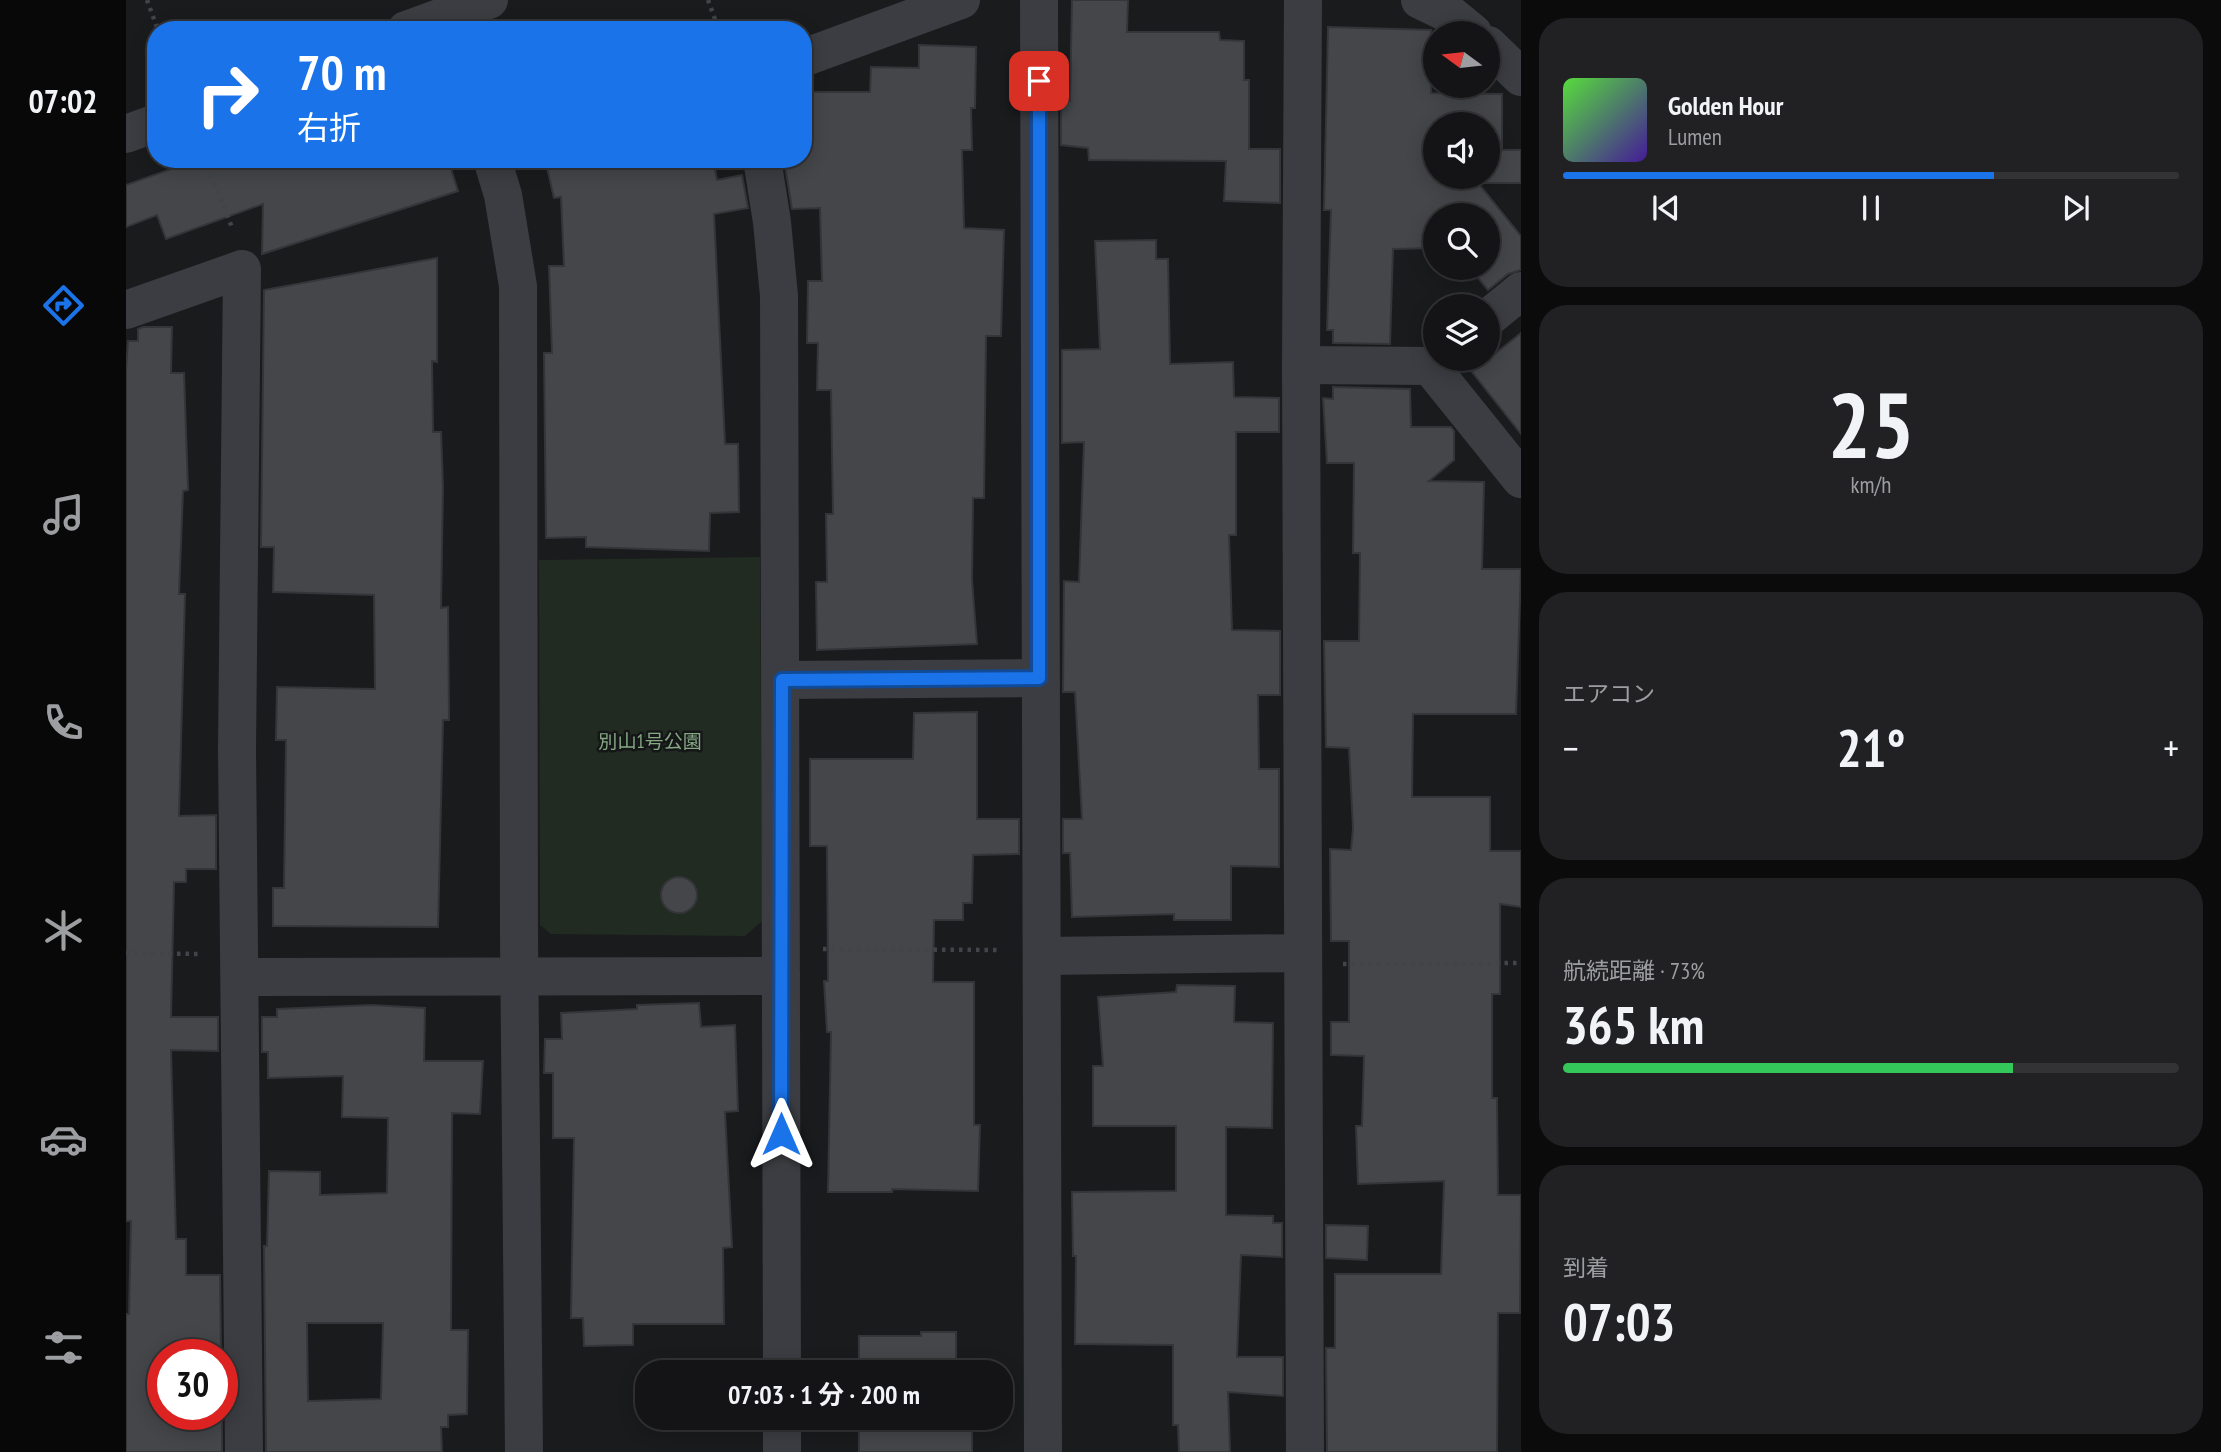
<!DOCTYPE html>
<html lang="ja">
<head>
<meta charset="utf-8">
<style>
	body { margin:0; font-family:"PT Sans Narrow","Noto Sans JP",sans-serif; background:#212123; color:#f1f3f6; height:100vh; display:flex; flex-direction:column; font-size:26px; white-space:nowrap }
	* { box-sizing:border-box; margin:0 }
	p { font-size:23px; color:#9d9ea1 }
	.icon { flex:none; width:38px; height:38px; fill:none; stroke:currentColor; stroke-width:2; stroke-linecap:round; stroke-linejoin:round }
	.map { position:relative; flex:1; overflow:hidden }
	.details { display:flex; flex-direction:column; gap:18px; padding:18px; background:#0b0b0c; width:700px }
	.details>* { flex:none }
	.top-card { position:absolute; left:21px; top:21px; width:665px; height:147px; border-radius:28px; box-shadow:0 4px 18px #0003,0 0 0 2px #333335; background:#1a73e8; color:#fff; overflow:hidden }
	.needle { width:46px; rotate:285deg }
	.fabs { position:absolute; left:1297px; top:21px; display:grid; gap:14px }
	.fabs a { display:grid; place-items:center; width:77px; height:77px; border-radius:50%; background:#141416; box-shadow:0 4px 18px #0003,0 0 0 2px #333335; font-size:35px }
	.speed { position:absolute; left:21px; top:1339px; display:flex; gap:14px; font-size:35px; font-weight:700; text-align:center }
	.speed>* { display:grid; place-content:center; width:91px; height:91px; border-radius:50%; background:#141416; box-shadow:0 4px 18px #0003,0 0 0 2px #333335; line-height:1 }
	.speed .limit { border:10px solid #d22; background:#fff; color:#111 }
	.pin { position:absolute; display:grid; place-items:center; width:60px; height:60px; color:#fff; margin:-30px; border-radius:14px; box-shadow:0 4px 10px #0006 }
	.me { position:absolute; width:77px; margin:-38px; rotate:0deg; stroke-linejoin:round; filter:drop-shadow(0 0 5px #0008) }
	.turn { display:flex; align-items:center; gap:24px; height:147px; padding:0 35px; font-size:32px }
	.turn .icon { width:91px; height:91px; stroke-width:2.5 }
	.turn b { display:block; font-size:49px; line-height:60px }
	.big { font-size:52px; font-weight:700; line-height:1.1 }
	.details .widget { flex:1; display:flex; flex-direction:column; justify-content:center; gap:10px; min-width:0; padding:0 24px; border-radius:28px; background:#212123 }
	.details .dial { align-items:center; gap:0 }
	.dial b { font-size:91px; line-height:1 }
	.song { display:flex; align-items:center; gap:21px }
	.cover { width:84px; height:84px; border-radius:10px; background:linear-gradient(135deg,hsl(110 70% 55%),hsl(260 70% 35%)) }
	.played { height:7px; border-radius:4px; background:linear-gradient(90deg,#1a73e8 70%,#333335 70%) }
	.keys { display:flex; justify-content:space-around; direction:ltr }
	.heat { display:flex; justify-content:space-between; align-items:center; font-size:38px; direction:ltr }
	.charge { height:10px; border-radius:5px; background:linear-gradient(90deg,#34c759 73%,#333335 0) }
	.trip { position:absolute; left:509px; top:1360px; width:378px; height:70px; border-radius:28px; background:#141416; box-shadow:0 4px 18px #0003,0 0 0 2px #333335; font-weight:700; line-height:70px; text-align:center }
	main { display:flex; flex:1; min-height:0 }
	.menu { display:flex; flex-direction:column; width:126px; justify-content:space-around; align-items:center; background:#080809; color:#9d9ea1 }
	.menu .icon { width:49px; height:49px }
	.menu .active { color:#1a73e8 }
	.menu b { font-size:32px; color:#f1f3f6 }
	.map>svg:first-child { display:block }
</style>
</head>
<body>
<main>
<nav class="menu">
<b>07:02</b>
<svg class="icon active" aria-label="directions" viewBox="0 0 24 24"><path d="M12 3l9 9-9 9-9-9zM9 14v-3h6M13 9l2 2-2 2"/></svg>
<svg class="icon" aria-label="music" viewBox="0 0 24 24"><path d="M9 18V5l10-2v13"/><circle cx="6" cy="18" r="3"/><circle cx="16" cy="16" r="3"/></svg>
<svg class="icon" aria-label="phone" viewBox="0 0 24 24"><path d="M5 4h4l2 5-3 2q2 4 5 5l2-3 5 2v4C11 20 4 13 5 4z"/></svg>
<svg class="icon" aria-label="climate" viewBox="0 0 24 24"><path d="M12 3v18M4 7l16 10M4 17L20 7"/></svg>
<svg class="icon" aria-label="car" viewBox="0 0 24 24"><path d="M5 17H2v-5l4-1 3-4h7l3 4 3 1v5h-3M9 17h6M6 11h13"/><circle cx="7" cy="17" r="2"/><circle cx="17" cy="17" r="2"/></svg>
<svg class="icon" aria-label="filters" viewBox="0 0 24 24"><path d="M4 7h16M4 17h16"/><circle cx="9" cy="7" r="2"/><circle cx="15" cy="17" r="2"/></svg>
</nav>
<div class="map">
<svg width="1395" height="1452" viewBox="0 0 1395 1452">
	<rect width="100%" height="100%" fill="#1a1b1d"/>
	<polygon fill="#222b22" points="634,557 636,921 619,936 425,934 414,925 413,560"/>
	<g fill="#44464a" stroke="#343539" stroke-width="2" fill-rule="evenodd">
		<polygon points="946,0 1002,0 1001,32 1093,32 1094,40 1118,41 1118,80 1123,80 1123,149 1154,149 1154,203 1098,201 1100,161 963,160 962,148 935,145 935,101 944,101"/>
		<path d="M 1202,27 L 1305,30 L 1305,93 L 1376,94 L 1376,150 L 1395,150 L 1395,183 L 1352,183 L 1395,236 L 1395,270 L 1382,274 L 1362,290 L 1344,268 L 1362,268 L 1362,215 L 1309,215 L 1309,248 L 1267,249 L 1264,344 L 1207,343 L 1207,330 L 1201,330 L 1205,210 L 1198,210 ZM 1309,124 L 1362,124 L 1362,177 L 1309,177 Z"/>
		<polygon points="793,45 850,47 849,108 845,108 846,150 836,150 838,228 878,230 875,336 860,336 858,498 847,498 846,580 851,644 691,650 690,582 701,582 700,514 707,514 705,390 691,390 692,343 681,343 682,281 696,281 694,208 666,209 659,166 677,159 677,92 744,92 745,67 793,68"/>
		<polygon points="73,159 322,159 332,191 136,254 137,204 40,239 31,215 0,227 0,185"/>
		<polygon points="419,159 587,159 591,180 616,175 622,208 588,214 599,444 612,444 613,512 584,513 583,551 460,547 460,537 420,538 418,353 426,353 423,266 438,266 435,197 428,198"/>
		<polygon points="1030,240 1030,259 1042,259 1044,364 1107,362 1108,397 1153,398 1153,432 1110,432 1110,535 1103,535 1106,630 1154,631 1154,695 1132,695 1133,769 1153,769 1153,867 1105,866 1105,920 1048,920 1048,914 946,917 944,853 937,853 937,819 956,819 949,692 937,692 938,581 953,582 958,442 936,443 936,350 974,349 969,241"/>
		<polygon points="311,258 311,362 306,361 307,432 315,432 317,487 315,608 322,607 323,720 317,720 312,927 147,926 147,888 158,888 160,740 150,740 151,687 249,689 248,595 147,592 148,547 135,547 138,290"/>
		<polygon points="17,327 46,327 45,373 58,373 62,490 57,491 53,594 59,594 53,816 90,815 90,869 60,869 60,882 48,882 45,1017 92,1017 92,1051 45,1050 50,1239 60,1239 60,1275 94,1275 95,1354 37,1354 37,1414 96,1414 96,1452 0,1452 0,1314 3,1314 5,1221 0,1221 0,370 2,341 12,341 12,329"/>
		<polygon points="1395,333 1395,434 1346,372"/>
		<polygon points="1207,387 1284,389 1285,427 1325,427 1328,431 1328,460 1303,481 1358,482 1356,569 1395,569 1390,714 1287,714 1286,797 1364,797 1364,851 1395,851 1395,907 1374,904 1374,994 1366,994 1366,1098 1371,1098 1372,1195 1395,1195 1394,1313 1372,1313 1371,1452 1201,1452 1200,1348 1209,1348 1209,1274 1315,1274 1318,1181 1232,1184 1230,1126 1236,1126 1238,1056 1205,1055 1205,1022 1223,1022 1223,941 1205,941 1204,849 1225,850 1227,828 1223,748 1200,747 1198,641 1233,641 1234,553 1227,553 1228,463 1201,463 1197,398 1207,399"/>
		<polygon points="851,712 851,819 893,819 893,854 847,855 846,903 837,903 837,920 808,920 807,982 848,982 848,1125 854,1125 852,1191 766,1189 766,1192 702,1192 705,1032 701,1032 698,981 702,981 701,846 684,846 684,759 787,759 788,713"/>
		<circle cx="553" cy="895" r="18"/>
		<polygon points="1051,985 1109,986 1108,1022 1147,1023 1146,1128 1100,1127 1100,1215 1147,1216 1147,1223 1156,1223 1156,1257 1115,1255 1111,1357 1157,1357 1157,1396 1102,1392 1104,1452 1053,1452 1052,1425 1047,1425 1047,1345 949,1344 950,1256 947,1256 946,1192 1050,1191 1050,1126 967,1126 967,1066 977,1066 972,997 1050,992"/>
		<polygon points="573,1003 575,1027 609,1025 612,1111 599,1112 606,1247 597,1248 598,1324 507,1324 507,1345 458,1346 457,1318 445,1318 448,1138 427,1138 427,1073 418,1073 419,1039 436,1039 435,1013 511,1009 511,1005"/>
		<path d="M 246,1005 L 299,1008 L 298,1061 L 357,1061 L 354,1114 L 326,1113 L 325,1330 L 342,1330 L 341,1414 L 322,1415 L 322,1427 L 315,1427 L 316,1452 L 140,1452 L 138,1246 L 141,1246 L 143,1171 L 194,1172 L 194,1195 L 261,1193 L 262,1118 L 216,1117 L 217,1076 L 142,1078 L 142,1052 L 136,1052 L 136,1017 L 151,1017 L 151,1009 ZM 181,1323 L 257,1323 L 255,1399 L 182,1401 Z"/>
		<polygon points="1200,1225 1242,1226 1241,1260 1200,1258"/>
		<polygon points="795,1332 830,1332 830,1360 847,1360 847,1372 733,1372 733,1336 795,1336"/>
		<rect x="733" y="1418" width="113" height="34"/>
	</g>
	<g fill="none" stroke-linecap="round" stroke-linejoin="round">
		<g stroke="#414449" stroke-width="4.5" stroke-dasharray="3.5 5" stroke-linecap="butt">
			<polyline points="21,0 32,30"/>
			<polyline points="582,0 593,30"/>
			<polyline points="79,159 107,230"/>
			<polyline points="697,949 874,950"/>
			<polyline points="0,953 73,954"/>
			<polyline points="1217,964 1395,963"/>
		</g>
		<g stroke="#3b3d42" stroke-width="38">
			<polyline points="913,0 917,1452"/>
			<polyline points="1177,0 1175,365 1179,1452"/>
			<polyline points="1294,0 1325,15 1347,33"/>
			<polyline points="1362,45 1395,77"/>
			<polyline points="677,58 835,0"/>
			<polyline points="366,159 377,195 392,286 393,938 398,1452"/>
			<polyline points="636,159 646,222 653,296 656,1372"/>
			<polyline points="0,310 116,269 111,749 118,1452"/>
			<polyline points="1362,318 1395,291"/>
			<polyline points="1175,365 1304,366 1313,359"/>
			<polyline points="1304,366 1395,479"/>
			<polyline points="656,680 913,678"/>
			<polyline points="916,956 1177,953"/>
			<polyline points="115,977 655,976"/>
			<polyline points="656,1418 656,1452"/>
		</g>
		<g stroke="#3b3d42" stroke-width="38">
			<polyline points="280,30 363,0"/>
			<polyline points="0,134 30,123"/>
		</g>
	</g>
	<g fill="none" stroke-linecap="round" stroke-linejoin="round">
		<defs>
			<polyline id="route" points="655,1134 656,680 913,678 913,81"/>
		</defs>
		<use href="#route" stroke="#114b97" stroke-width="18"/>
		<use href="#route" stroke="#1a73e8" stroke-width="12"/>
	</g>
	<g text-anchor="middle" stroke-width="5" stroke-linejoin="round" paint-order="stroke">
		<g font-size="19" fill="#85a883" stroke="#151618">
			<text x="524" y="748">別山1号公園</text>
		</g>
	</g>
</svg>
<div class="fabs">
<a><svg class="needle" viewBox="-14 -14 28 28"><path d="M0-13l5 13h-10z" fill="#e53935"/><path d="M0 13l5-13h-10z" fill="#9d9ea1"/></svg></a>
<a><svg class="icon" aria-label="sound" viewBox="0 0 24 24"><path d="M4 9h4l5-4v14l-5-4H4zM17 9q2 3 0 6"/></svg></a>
<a><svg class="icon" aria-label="search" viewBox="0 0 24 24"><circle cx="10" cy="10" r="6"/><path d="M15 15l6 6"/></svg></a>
<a><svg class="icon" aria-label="layers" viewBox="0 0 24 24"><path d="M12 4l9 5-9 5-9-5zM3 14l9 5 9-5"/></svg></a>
</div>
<div class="speed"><div class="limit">30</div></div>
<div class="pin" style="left:913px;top:81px;background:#d93025"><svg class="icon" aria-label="arrive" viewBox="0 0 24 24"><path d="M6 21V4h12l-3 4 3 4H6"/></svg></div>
<svg class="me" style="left:655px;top:1134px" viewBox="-20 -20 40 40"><path d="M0-17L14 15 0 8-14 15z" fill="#1a73e8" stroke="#fff" stroke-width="4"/></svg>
<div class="trip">07:03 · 1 分 · 200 m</div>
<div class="top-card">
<div class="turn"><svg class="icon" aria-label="right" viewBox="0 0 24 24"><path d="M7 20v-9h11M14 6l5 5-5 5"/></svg><div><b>70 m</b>右折</div></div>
</div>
</div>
<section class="details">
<div class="widget">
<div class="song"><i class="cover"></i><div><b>Golden Hour</b><p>Lumen</p></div></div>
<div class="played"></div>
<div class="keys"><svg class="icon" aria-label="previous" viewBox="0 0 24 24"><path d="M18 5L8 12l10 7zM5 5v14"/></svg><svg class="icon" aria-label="pause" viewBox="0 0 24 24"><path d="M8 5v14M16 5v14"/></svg><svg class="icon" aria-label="next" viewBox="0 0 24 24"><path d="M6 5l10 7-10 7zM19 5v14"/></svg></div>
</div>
<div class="widget dial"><b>25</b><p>km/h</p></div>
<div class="widget"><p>エアコン</p>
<div class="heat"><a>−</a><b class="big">21°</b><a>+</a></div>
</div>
<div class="widget"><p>航続距離 · 73%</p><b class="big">365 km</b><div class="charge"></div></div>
<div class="widget"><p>到着</p><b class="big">07:03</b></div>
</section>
</main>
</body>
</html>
